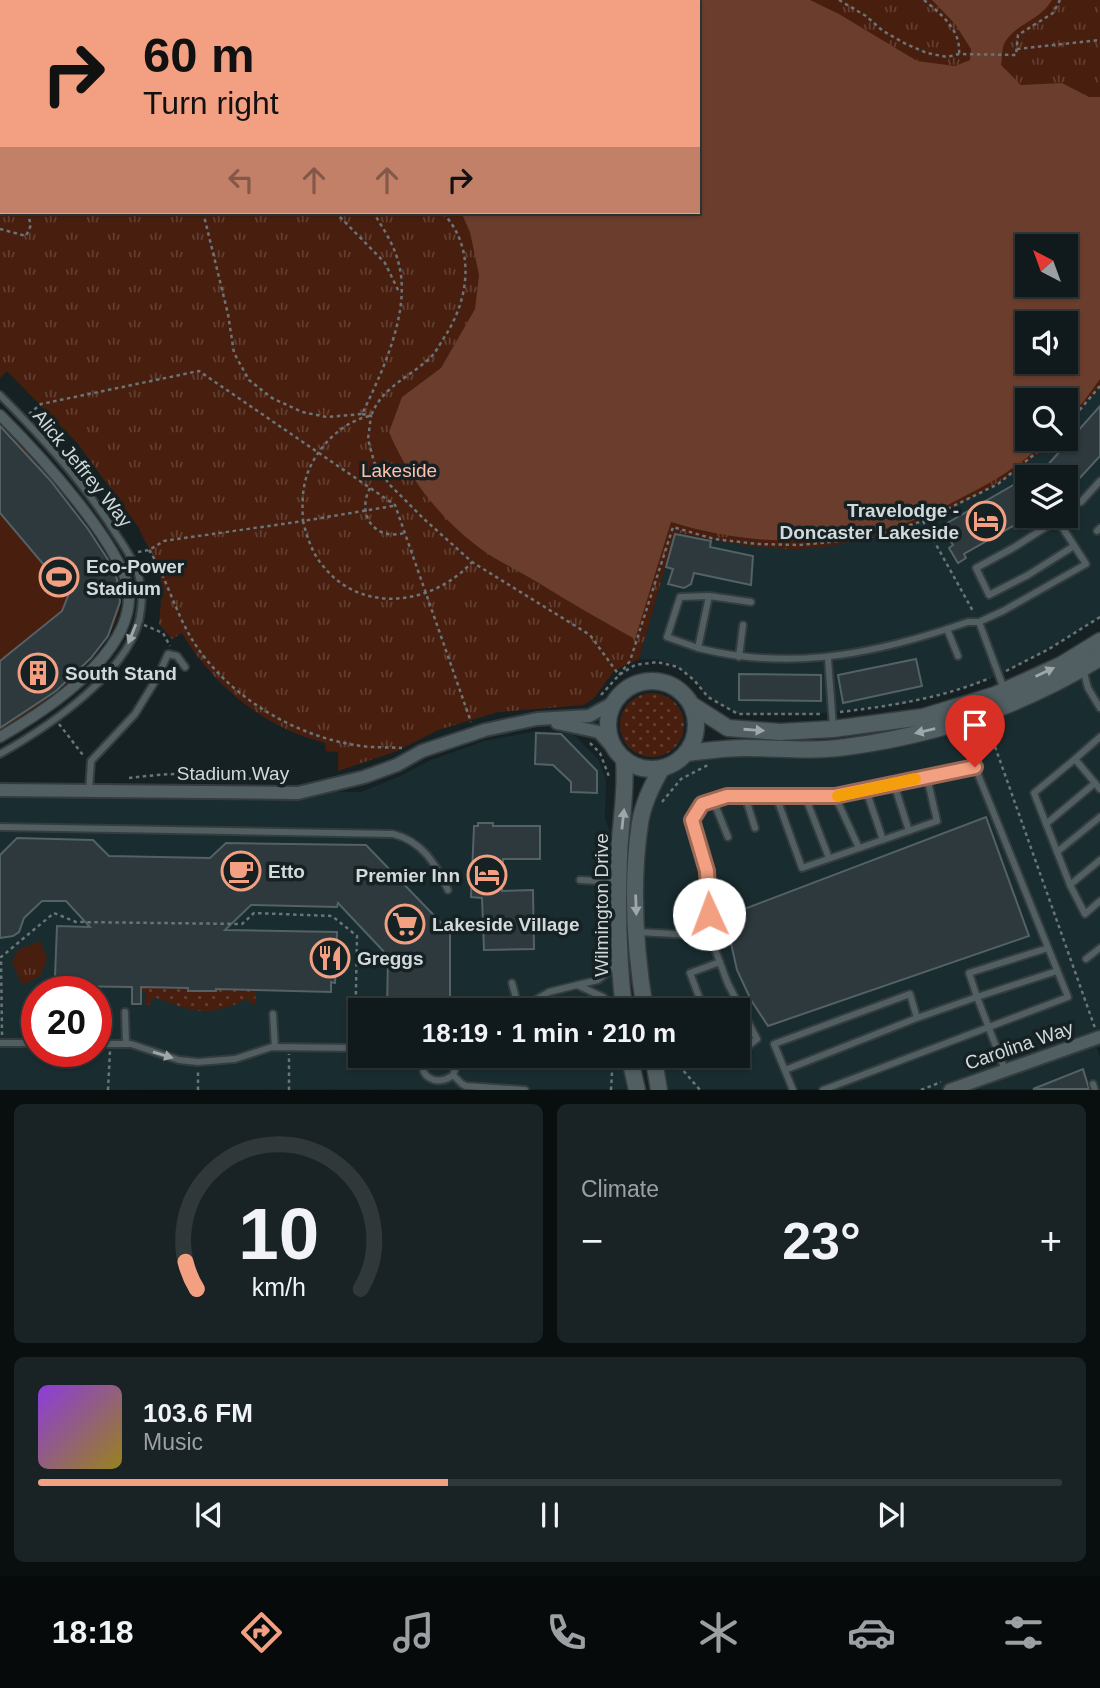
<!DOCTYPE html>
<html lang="en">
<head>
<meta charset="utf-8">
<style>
	body { margin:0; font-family:Arial,sans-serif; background:#192224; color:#f1f3f6; height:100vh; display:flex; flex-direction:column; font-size:26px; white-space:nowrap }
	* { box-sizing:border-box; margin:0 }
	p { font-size:23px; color:#9ca0a3 }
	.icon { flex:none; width:38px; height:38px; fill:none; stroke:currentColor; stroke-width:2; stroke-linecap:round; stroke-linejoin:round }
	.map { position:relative; height:1090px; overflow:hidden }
	.details { display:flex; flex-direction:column; gap:14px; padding:14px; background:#090e0f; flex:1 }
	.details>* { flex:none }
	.banner { position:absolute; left:0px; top:0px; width:700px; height:214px; box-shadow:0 2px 5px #0004,0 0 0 2px #30383a; background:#f2a081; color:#111; overflow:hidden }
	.needle { width:46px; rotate:319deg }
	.controls { position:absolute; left:1015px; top:234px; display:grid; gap:14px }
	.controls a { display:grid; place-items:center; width:63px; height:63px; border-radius:0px; background:#10191b; box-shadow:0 2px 5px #0004,0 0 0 2px #30383a; font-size:35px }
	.speed { position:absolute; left:21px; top:976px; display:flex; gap:14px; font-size:35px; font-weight:700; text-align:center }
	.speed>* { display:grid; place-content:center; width:91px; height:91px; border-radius:50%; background:#10191b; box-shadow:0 2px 5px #0004,0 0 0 2px #30383a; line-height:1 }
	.speed .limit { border:10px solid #d22; background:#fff; color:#111 }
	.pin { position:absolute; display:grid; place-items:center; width:60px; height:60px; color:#fff; margin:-72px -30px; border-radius:50% 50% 50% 0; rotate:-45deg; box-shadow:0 0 7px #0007 }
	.pin .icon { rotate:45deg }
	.me { position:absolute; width:77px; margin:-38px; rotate:358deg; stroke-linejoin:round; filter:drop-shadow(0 0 5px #0008) }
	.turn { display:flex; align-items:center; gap:24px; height:147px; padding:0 28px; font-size:32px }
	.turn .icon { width:91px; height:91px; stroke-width:2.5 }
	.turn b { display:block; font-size:49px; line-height:60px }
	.lanes { display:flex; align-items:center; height:66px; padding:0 28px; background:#0003; justify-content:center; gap:35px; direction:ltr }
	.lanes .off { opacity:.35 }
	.big { font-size:52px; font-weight:800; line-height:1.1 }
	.details .tile { flex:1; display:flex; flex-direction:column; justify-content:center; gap:10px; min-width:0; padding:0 24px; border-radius:10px; background:#192224 }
	.details .dial { align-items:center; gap:0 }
	.dial svg { height:182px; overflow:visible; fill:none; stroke:#30383a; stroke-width:7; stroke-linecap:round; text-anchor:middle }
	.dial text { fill:#f1f3f6; stroke:none }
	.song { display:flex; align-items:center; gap:21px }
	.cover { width:84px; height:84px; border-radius:10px; background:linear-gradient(135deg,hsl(270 70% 55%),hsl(50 70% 35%)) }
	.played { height:7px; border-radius:4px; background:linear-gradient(90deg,#f2a081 40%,#30383a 40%) }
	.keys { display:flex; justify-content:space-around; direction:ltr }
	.heat { display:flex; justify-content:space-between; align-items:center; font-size:38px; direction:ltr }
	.details .tiles { flex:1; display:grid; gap:14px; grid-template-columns:1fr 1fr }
	.tile:last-child { grid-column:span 2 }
	.trip { position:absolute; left:348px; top:998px; width:402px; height:70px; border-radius:0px; background:#10191b; box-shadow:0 2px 5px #0004,0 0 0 2px #30383a; font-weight:800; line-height:70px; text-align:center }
	.tab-bar { display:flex; height:112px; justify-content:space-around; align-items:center; background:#060a0b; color:#9ca0a3 }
	.tab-bar .icon { width:49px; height:49px }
	.tab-bar .current { color:#f2a081 }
	.tab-bar b { font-size:32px; color:#f1f3f6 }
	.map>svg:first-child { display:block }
</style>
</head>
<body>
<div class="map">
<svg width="1100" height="1090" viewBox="0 0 1100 1090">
	<defs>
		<pattern id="grass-dots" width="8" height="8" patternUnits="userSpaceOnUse" patternTransform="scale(1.75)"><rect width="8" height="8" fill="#481f0f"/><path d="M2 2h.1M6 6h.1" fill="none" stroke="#623f31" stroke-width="1.8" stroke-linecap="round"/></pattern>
		<pattern id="park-tufts" width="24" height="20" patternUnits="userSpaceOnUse" patternTransform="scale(1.75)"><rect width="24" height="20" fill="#481f0f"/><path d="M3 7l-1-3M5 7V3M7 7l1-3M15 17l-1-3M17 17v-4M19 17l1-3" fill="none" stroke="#623f31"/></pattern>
	</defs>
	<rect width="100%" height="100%" fill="#162124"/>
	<g fill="#192c30" fill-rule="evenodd">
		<path d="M 1100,386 L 1100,617 L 1049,649 L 999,675 L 973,685 L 904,704 L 806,715 L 738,714 L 708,697 L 694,680 L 678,667 L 660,660 L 639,659 L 675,532 L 715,541 L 800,549 L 864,539 L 923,521 L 998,484 L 1053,439 L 1066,439 L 1066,426 ZM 1027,478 L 1066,478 L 1066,516 L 1027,516 Z"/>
		<polygon points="1100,658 1100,1047 1097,1048 1100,1057 1100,1089 659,1089 653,1055 738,1055 738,1010 645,1010 637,932 650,788 662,768 686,753 795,750 929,731"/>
		<path d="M 537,731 L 572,733 L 598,759 L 606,779 L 605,819 L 619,855 L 624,1010 L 360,1010 L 360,1055 L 629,1055 L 635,1089 L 0,1090 L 0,790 L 361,792 L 398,777 L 431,760 L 484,741 ZM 37,992 L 96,992 L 96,1052 L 37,1052 Z"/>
	</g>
	<g fill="url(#grass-dots)">
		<circle cx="652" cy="725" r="32"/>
		<path d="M 136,987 L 188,988 L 189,991 L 256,989 L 255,1006 L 247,999 C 208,1018 192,1012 154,997 L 149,1005 L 145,1005 L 146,992 L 136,992 Z"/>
	</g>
	<g fill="url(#park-tufts)" fill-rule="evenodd">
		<path d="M 0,0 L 1100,0 L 1100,386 L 1066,426 L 1066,401 L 1027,401 L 1027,439 L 1053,439 C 998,498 877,547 797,549 C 755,549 715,541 675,532 L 639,659 L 614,671 L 594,698 L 584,705 L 498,712 L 438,730 L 397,751 L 338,771 L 338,752 L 326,751 L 325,743 C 265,728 213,686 182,633 L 172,639 L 159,624 C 161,601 165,579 154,558 C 149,547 143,539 139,528 L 78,444 L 7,371 L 0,378 ZM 2,2 L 698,2 L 698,212 L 2,212 ZM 1027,247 L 1066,247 L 1066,285 L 1027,285 ZM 1027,324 L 1066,324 L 1066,362 L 1027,362 Z"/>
		<polygon points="40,941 47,959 40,976 22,985 12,962 18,950"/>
	</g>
	<path fill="#481f0f" d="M 0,423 C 36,461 68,500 98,543 C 106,556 118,570 120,585 C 131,645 43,704 0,731 Z"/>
	<path fill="#6a3d2c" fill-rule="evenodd" d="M 367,0 L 810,0 L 839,14 L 917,61 L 955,66 L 970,60 L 971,49 L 955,24 L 932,0 L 1052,0 C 1041,20 1015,24 1005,42 C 1002,47 1002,58 1001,65 L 1021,85 L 1062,83 L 1089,97 L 1100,97 L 1100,379 L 1084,401 L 1066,420 L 1066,401 L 1027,401 L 1027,439 L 1047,439 C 1024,464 993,482 963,497 C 949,504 934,513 920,518 C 840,548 751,547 671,522 L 635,639 C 602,621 569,602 537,582 C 517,570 495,560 477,546 C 438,516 408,477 389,432 L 402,397 L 441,368 L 475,309 L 479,275 L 470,232 L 461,212 L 698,212 L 698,2 ZM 1027,247 L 1066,247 L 1066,285 L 1027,285 ZM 1027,324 L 1066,324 L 1066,362 L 1027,362 Z"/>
	<g fill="#2d393d" stroke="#546165" stroke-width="2">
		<polygon points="1100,406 1100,456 1066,493 1066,478 1056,478 1045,468"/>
		<polygon points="0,426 50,480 88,529 107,558 117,579 120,602 108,636 91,658 56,691 0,728 0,661 62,611 68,596 66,591 0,513"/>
		<polygon points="1015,484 1027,504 1027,518 964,554 966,558 958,563 949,548 953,545 942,526"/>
		<polygon points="675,534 711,541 710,547 753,556 751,585 694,573 691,584 684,588 668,584 673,569 666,567"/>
		<polygon points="916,659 922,686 843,703 838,675"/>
		<polygon points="739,674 821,675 821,701 739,700"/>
		<polygon points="536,733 561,734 597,771 597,793 571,792 571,782 553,765 535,764"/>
		<polygon points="986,817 1029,936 768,1026 751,1000 737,970 730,939 731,914"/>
		<polygon points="478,823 493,823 493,826 540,826 540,859 503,859 502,891 533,890 534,949 484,950 482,898 471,897 474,826 478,826"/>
		<polygon points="17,838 93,840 109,856 210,858 226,843 366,845 450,932 450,1010 387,1010 388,956 338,903 337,907 251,905 225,930 337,932 335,983 331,982 331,992 216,989 216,991 188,991 188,988 141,987 141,1004 132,1004 132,987 58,986 58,977 55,977 57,926 90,927 66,901 42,901 24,918 19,932 13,936 0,938 0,855"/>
		<polygon points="1083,1069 1089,1089 1033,1089"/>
	</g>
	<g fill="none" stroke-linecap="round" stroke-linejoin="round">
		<defs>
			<g id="service">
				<path d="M 0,395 C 43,438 84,483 116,534 C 126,549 137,565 140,582 C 142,590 142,601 141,609 C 136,669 48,727 0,754"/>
				<polyline points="1081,502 1100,481"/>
				<polyline points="1057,520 1013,548 976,568 989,595 1028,575 1074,546"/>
				<polyline points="1097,531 1100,528"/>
				<path d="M 751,602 L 709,596 L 698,648 C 785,670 864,656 947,629 L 958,656"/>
				<polyline points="979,622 1004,689"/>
				<polyline points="947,629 968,622 979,622 1003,611 1086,564 1055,516"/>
				<polyline points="698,648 667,637 680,597 709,596"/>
				<polyline points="739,657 743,625"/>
				<polyline points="828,658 833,727"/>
				<polyline points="1083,669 1088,688 1100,708"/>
				<polyline points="1075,759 1100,737"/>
				<polyline points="894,784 909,831"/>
				<polyline points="1100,789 1075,759 1034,793 1070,885 1085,914 1100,901"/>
				<polyline points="866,790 883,840"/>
				<polyline points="89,791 91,761 135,714 157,678 168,654 177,656 185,667"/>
				<polyline points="745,796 755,828"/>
				<polyline points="776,796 802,868 937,821 927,777"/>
				<polyline points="805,796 829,858"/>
				<polyline points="835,796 859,848"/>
				<polyline points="713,800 728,837"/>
				<polyline points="1046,824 1095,783"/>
				<path d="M 0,827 L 393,834 C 422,841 436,864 448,890"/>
				<polyline points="1057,852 1100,817"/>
				<polyline points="580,880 617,882"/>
				<polyline points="1070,885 1100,860"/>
				<polyline points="638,932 710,936"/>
				<polyline points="1048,948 969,973 977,997 1057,971"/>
				<polyline points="1086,959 1100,948"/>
				<polyline points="512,983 519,1009"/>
				<polyline points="518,1010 549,992 577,985"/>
				<path d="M 547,1010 C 559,1002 573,1004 586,1005 L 591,1010"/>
				<polyline points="618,1010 603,997 577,985 598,980 618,964"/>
				<polyline points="704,1010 690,973 720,962"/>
				<polyline points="125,1012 126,1044"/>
				<polyline points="273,1014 275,1047"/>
				<polyline points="0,1043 37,1043"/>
				<polyline points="96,1044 131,1044 179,1060 198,1062 235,1059 272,1047 360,1048"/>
				<polyline points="738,1054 757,1039 728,984 710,936 707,871 692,820 702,804 727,796 835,796 975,767 1068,997 823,1090"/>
				<path d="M 425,1055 C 415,1076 437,1088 453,1075 L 456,1067 L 453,1055"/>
				<polyline points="502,1055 502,1058"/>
				<path d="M 541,1063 C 556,1055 576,1064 590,1055"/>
				<polyline points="785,1070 917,1018"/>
				<polyline points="453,1075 462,1084 466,1086 525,1090"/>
				<polyline points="1093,1084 1095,1090"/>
				<polyline points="793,1090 774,1044 910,994 917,1018 977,997 1005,1070"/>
			</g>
			<path id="pedestrian" d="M 0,415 C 34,449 128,550 129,596 C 130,656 45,711 0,737"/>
			<g id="minor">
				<polyline points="557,723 599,732 614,749"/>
				<polyline points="0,790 298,793 364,777 397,765 422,751 485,730 537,719 589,716 613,703"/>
				<polyline points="950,1090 1100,1037"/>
			</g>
			<g id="tertiary">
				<circle cx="652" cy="725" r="44"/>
				<polyline points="692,705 728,728 780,732 833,729 923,717 995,695 1061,665 1100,641"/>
				<path d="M 686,753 C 705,751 725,748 745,748 C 778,748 812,752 846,747 C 937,735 1022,706 1100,658"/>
				<path d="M 624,1010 C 618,959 617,908 619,857 C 620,823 627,794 624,759"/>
				<path d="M 645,1010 C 635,949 631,883 640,823 C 643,803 652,785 662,768"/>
				<polyline points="629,1055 637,1090"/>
				<polyline points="653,1055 659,1090"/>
			</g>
		</defs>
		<use href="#service" stroke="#353c3e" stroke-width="10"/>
		<use href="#pedestrian" stroke="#353c3e" stroke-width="13"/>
		<use href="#minor" stroke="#353c3e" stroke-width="16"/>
		<use href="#tertiary" stroke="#353c3e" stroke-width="19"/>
		<g stroke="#6b7477" stroke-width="2.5" stroke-dasharray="3.5 3.5" stroke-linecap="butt">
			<polyline points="23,0 25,2"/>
			<polyline points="36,0 39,2"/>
			<polyline points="358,0 358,2"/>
			<polyline points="839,0 866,16 883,31 906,44 927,53 947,57 959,54 1016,55 1018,35 1053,13 1060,0"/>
			<path d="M 924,0 C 942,15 961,30 959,54"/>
			<polyline points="327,2 327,0"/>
			<polyline points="1017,49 1100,40"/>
			<polyline points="0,166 2,169"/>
			<path d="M 203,212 L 228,314 L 234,353 L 249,380 L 272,398 L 302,412 L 327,417 L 362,414 C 382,373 411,311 399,265 C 395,246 383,228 373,212"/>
			<polyline points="335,212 385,263 399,292"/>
			<polyline points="0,229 26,236 31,225 27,212"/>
			<polyline points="29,414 41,404 199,371 395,505 471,722"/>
			<polyline points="362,414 371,416 368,439 374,462 389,484 424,519 472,562 590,635 619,675 630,661 673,527 714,539 758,544 799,545 864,539 923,521 998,484 1053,439"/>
			<polyline points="1066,426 1100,386"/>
			<path d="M 370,488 C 356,515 375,541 404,533"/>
			<path d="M 393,506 L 303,521 C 307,537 312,553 323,566 C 362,615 433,605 472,562"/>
			<polyline points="923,521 974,613"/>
			<path d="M 149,550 C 166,576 175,612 193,641 C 227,695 292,735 355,745 C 370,748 387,747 402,748"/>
			<path d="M 138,552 L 149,550 L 164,541 L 303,521 C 302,504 302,488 308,472 C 318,446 344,420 371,416 C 382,386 411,377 432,356 C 438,349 442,340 447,333 C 470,295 475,246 442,212"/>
			<polyline points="144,625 163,633 170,646"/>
			<polyline points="1006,671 1049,649 1100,617"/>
			<polyline points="601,695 619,675 635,665 657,662 678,667 694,680 708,697 738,714 823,714"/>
			<path d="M 840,712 C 891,706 942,698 990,678"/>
			<polyline points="59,724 83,755"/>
			<polyline points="988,727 1095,1028"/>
			<polyline points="590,743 600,753 610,779"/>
			<path d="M 129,778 C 168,773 212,771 251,779"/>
			<polyline points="662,802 681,779 708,765"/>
			<polyline points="2,1035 1,957 54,913 76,922 242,924 254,913 332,916 357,936 355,1038"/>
			<polyline points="670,1055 700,1090"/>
			<polyline points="108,1090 110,1051"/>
			<polyline points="198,1090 198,1072"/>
			<polyline points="289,1090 289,1054"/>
			<polyline points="611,1090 613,1055"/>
			<polyline points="921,1090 941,1082"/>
		</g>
		<use href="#service" stroke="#515e62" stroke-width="6"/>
		<use href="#pedestrian" stroke="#515e62" stroke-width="10"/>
		<use href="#minor" stroke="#515e62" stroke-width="12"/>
		<use href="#tertiary" stroke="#515e62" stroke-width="16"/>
	</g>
	<defs><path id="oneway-solid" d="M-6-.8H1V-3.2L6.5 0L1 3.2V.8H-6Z" transform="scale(1.75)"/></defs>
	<g fill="#9ea8ab">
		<use href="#oneway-solid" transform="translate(132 634) rotate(112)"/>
		<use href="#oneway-solid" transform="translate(1045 672) rotate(-25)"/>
		<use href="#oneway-solid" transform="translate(754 730) rotate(4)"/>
		<use href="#oneway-solid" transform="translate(925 731) rotate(167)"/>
		<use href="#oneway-solid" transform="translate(623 819) rotate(-84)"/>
		<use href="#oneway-solid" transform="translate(636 905) rotate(88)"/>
		<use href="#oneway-solid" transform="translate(163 1055) rotate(17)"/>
	</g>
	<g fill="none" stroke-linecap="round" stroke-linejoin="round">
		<defs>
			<polyline id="route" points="709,914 707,871 692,820 702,804 727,796 835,796 975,767"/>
		</defs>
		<use href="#route" stroke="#9d6854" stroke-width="18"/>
		<use href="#route" stroke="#f2a081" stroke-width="12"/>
		<polyline stroke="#f59e0b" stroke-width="12" points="838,796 915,779"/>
	</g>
	<defs>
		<symbol id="hotel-ring" viewBox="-11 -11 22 22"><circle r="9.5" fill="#162124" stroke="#f2a081" stroke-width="1.5"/><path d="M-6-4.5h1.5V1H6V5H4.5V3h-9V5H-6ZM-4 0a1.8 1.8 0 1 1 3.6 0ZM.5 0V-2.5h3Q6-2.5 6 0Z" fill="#f2a081"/></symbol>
		<symbol id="stadium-ring" viewBox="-11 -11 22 22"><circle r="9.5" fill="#162124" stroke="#f2a081" stroke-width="1.5"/><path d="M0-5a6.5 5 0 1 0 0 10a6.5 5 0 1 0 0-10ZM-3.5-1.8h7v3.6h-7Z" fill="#f2a081"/></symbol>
		<symbol id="building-ring" viewBox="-11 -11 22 22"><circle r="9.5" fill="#162124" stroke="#f2a081" stroke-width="1.5"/><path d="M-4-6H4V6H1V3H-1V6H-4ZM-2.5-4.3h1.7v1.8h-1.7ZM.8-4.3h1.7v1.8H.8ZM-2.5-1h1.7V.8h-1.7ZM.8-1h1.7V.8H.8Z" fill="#f2a081"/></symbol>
		<symbol id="cafe-ring" viewBox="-11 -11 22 22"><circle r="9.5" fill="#162124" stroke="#f2a081" stroke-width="1.5"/><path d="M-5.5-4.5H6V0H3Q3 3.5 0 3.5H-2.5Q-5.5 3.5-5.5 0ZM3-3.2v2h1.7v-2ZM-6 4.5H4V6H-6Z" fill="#f2a081"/></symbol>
		<symbol id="supermarket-ring" viewBox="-11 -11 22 22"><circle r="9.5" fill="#162124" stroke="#f2a081" stroke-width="1.5"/><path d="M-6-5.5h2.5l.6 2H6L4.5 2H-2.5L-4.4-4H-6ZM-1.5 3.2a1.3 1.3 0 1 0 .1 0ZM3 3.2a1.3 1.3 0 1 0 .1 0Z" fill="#f2a081"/></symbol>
		<symbol id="restaurant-ring" viewBox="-11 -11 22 22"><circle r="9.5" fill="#162124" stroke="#f2a081" stroke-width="1.5"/><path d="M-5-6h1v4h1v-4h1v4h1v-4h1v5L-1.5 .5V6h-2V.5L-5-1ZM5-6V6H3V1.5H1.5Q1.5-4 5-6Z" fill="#f2a081"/></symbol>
	</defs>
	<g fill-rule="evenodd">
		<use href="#hotel-ring" x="964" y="499" width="44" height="44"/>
		<use href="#stadium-ring" x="37" y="555" width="44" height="44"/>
		<use href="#building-ring" x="16" y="651" width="44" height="44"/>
		<use href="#cafe-ring" x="219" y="849" width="44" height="44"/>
		<use href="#hotel-ring" x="465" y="853" width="44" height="44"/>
		<use href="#supermarket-ring" x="383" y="902" width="44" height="44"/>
		<use href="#restaurant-ring" x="308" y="936" width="44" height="44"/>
	</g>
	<g text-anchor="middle" stroke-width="7" stroke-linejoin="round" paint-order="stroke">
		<g font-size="19" fill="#d2d9db" stroke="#162124">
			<text transform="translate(83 468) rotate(51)" y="7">Alick Jeffrey Way</text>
			<text x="233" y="780">Stadium Way</text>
			<text transform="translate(601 905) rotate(-90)" y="7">Wilmington Drive</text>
			<text transform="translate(1019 1045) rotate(-19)" y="7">Carolina Way</text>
		</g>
		<g font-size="19" fill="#ffc1a9" stroke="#162124">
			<text x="399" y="477">Lakeside</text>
		</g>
		<g font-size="19" font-weight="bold" fill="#d2d9db" stroke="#162124" text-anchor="start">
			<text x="959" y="517" text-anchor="end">Travelodge -<tspan x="959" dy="22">Doncaster Lakeside</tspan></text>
			<text x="86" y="573">Eco-Power<tspan x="86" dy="22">Stadium</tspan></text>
			<text x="65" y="680">South Stand</text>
			<text x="268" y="878">Etto</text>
			<text x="460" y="882" text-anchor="end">Premier Inn</text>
			<text x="432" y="931">Lakeside Village</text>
			<text x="357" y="965">Greggs</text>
		</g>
	</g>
</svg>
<div class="controls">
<a><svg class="needle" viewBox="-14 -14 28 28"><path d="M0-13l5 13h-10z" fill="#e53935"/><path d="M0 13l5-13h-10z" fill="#9ca0a3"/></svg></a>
<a><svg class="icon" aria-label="sound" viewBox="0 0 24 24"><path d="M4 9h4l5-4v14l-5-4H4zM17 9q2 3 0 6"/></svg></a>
<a><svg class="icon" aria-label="search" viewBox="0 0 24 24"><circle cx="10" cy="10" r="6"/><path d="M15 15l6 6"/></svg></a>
<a><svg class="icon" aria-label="layers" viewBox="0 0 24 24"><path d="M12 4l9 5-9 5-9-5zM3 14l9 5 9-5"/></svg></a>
</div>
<div class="speed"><div class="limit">20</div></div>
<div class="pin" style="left:975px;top:767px;background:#d93025"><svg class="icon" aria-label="arrive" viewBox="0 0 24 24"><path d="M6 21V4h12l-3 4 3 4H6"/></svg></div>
<svg class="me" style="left:709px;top:914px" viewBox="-20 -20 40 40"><circle r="19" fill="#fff"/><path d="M0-13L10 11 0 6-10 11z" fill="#f2a081"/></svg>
<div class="trip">18:19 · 1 min · 210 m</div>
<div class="banner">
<div class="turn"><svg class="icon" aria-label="right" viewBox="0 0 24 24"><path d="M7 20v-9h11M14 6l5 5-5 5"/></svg><div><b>60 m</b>Turn right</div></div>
<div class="lanes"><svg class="icon off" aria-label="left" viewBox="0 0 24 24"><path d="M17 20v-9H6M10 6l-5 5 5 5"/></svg><svg class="icon off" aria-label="ahead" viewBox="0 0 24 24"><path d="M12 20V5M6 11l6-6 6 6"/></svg><svg class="icon off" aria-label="ahead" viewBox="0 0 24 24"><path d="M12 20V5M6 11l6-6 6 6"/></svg><svg class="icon" aria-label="right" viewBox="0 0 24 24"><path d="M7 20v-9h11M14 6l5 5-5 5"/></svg></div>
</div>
</div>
<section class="details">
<div class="tiles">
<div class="tile dial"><svg viewBox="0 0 100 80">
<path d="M14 69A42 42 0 1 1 86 69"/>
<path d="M14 69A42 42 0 0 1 9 57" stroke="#f2a081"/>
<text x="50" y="56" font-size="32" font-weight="700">10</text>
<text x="50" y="72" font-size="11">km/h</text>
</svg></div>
<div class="tile"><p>Climate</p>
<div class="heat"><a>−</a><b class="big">23°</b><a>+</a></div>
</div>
<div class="tile">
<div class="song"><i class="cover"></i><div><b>103.6 FM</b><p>Music</p></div></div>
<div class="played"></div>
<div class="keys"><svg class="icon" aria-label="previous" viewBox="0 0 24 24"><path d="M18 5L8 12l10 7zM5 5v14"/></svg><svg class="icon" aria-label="pause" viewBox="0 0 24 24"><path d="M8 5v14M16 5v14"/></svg><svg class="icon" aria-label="next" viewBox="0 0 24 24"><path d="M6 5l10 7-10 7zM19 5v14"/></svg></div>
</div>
</div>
</section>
<nav class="tab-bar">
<b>18:18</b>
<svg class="icon current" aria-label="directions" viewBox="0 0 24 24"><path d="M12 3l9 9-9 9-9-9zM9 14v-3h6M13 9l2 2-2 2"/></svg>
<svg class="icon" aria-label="music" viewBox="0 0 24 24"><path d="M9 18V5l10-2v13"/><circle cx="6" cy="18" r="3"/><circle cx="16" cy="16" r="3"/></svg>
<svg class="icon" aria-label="phone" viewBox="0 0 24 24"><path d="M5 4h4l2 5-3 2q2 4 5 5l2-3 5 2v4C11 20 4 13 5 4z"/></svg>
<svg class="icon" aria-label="climate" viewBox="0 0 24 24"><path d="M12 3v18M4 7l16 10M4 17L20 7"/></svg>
<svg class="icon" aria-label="car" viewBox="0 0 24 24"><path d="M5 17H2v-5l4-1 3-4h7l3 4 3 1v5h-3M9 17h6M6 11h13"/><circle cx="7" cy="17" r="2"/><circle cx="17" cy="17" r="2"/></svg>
<svg class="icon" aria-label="filters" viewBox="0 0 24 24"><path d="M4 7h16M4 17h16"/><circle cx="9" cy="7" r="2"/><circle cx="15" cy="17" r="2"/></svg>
</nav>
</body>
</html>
